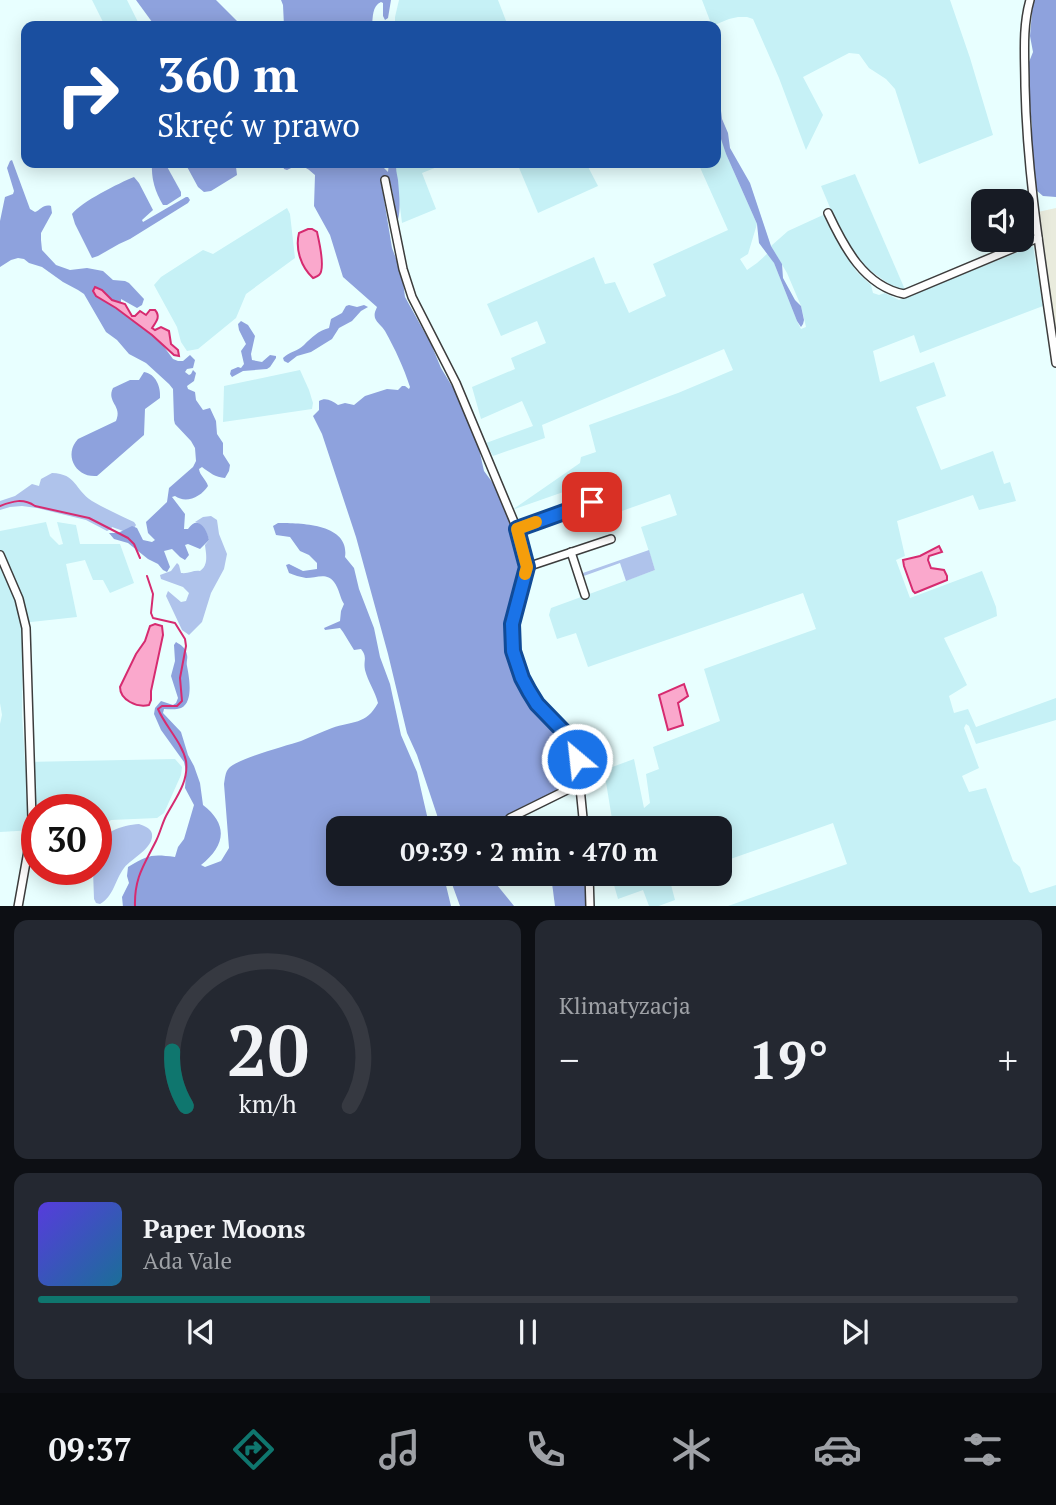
<!DOCTYPE html>
<html lang="pl">
<head>
<meta charset="utf-8">
<style>
	body { margin:0; font-family:"PT Serif",serif; background:#242831; color:#f1f3f6; height:100vh; display:flex; flex-direction:column; font-size:26px; white-space:nowrap }
	* { box-sizing:border-box; margin:0 }
	p { font-size:23px; color:#9ea1a6 }
	.icon { flex:none; width:38px; height:38px; fill:none; stroke:currentColor; stroke-width:2; stroke-linecap:round; stroke-linejoin:round }
	.map { position:relative; height:906px; overflow:hidden }
	.drawer { display:flex; flex-direction:column; gap:14px; padding:14px; background:#0d0f14; flex:1 }
	.drawer>* { flex:none }
	.guide { position:absolute; left:21px; top:21px; width:700px; height:147px; border-radius:14px; box-shadow:0 4px 18px #0003; background:#1a4fa0; color:#fff; overflow:hidden }
	.tools { position:absolute; left:971px; top:189px; display:grid; gap:14px }
	.tools a { display:grid; place-items:center; width:63px; height:63px; border-radius:14px; background:#171b24; box-shadow:0 4px 18px #0003; font-size:35px }
	.speed { position:absolute; left:21px; top:794px; display:flex; gap:14px; font-size:35px; font-weight:700; text-align:center }
	.speed>* { display:grid; place-content:center; width:91px; height:91px; border-radius:50%; background:#171b24; box-shadow:0 4px 18px #0003; line-height:1 }
	.speed .limit { border:10px solid #d22; background:#fff; color:#111 }
	.pin { position:absolute; display:grid; place-items:center; width:60px; height:60px; color:#fff; margin:-30px; border-radius:14px; box-shadow:0 4px 10px #0006 }
	.me { position:absolute; width:77px; margin:-38px; rotate:332deg; stroke-linejoin:round; filter:drop-shadow(0 0 5px #0008) }
	.turn { display:flex; align-items:center; gap:24px; height:147px; padding:0 21px; font-size:32px }
	.turn .icon { width:91px; height:91px; stroke-width:2.5 }
	.turn b { display:block; font-size:49px; line-height:60px }
	.big { font-size:52px; font-weight:600; line-height:1.1 }
	.drawer .card { flex:1; display:flex; flex-direction:column; justify-content:center; gap:10px; min-width:0; padding:0 24px; border-radius:14px; background:#242831 }
	.drawer .dial { align-items:center; gap:0 }
	.dial svg { height:182px; overflow:visible; fill:none; stroke:#363941; stroke-width:7; stroke-linecap:round; text-anchor:middle }
	.dial text { fill:#f1f3f6; stroke:none }
	.song { display:flex; align-items:center; gap:21px }
	.cover { width:84px; height:84px; border-radius:10px; background:linear-gradient(135deg,hsl(250 70% 55%),hsl(200 70% 35%)) }
	.played { height:7px; border-radius:4px; background:linear-gradient(90deg,#0f766e 40%,#363941 40%) }
	.keys { display:flex; justify-content:space-around; direction:ltr }
	.heat { display:flex; justify-content:space-between; align-items:center; font-size:38px; direction:ltr }
	.drawer .tiles { flex:1; display:grid; gap:14px; grid-template-columns:1fr 1fr }
	.card:last-child { grid-column:span 2 }
	.trip { position:absolute; left:326px; top:816px; width:406px; height:70px; border-radius:14px; background:#171b24; box-shadow:0 4px 18px #0003; font-weight:600; line-height:70px; text-align:center }
	.tab-bar { display:flex; height:112px; justify-content:space-around; align-items:center; background:#090b0e; color:#9ea1a6 }
	.tab-bar .icon { width:49px; height:49px }
	.tab-bar .active { color:#0f766e }
	.tab-bar b { font-size:32px; color:#f1f3f6 }
	.map>svg:first-child { display:block }
</style>
</head>
<body>
<div class="map">
<svg width="1056" height="907" viewBox="0 0 1056 907">
	<rect width="100%" height="100%" fill="#e8ffff"/>
	<polygon fill="#e9ebdd" points="1056,208 1056,347 1038,212"/>
	<g fill="#c6f1f6">
		<polygon points="92,0 127,0 140,26 105,26"/>
		<polygon points="399,0 498,0 508,26 395,26 395,17"/>
		<polygon points="702,0 950,0 970,58 993,135 919,164 895,89 886,79 869,68 859,54 849,53 803,77 823,115 806,150 779,78 753,19 747,17 738,17 729,19 712,26"/>
		<polygon points="721,136 726,154 757,224 748,254 740,259 747,270 757,263 768,253 774,263 797,321 801,329 806,327 801,306 787,273 771,246 788,231 823,215 842,249 857,272 871,285 873,293 879,295 885,293 899,300 1033,246 1043,306 920,353 914,335 873,351 880,382 934,362 946,396 916,407 941,470 993,451 1004,484 1010,482 1016,501 979,510 973,495 897,521 905,556 896,560 910,598 982,571 996,607 997,616 944,638 967,685 949,696 954,713 968,709 976,727 1056,698 1056,720 976,744 969,726 966,724 964,728 979,768 962,776 969,792 986,788 1013,861 1020,867 1029,892 1031,893 1056,885 1056,906 728,906 847,864 833,823 719,863 719,828 590,828 612,819 604,770 634,759 644,808 650,803 646,774 659,769 653,747 720,721 704,669 816,629 803,593 588,667 576,633 557,639 549,615 551,608 655,570 641,527 677,515 670,494 602,518 589,483 512,510 580,463 581,457 596,452 589,425 678,393 733,370 724,349 542,425 545,438 493,456 486,443 533,426 522,401 481,419 472,387 515,369 511,358 546,343 537,321 501,336 487,304 594,257 605,284 615,282 629,313 666,296 653,264 728,230 698,163 716,163 716,138"/>
		<polygon points="406,163 447,163 422,173 436,209 402,223 395,167"/>
		<polygon points="517,163 586,163 598,186 538,213"/>
		<polygon points="855,174 906,292 895,288 862,265 853,254 836,222 821,186"/>
		<polygon points="287,208 290,214 295,258 246,294 236,318 198,349 187,351 181,342 177,327 154,285 161,277 203,250 213,254"/>
		<polygon points="300,370 309,390 313,403 312,409 223,422 224,386"/>
		<polygon points="46,522 50,536 59,545 63,544 57,522 76,525 80,544 120,544 134,583 110,593 103,580 93,580 85,560 66,564 77,617 22,623 23,627 22,715 25,762 175,759 182,767 181,775 164,813 157,818 111,820 99,829 96,837 96,810 37,810 37,857 32,857 34,830 0,832 0,724 2,715 0,703 0,531"/>
		<polygon points="623,873 691,873 670,881 675,900 656,907 649,906 643,890 618,899 614,885 624,882 622,874"/>
	</g>
	<g fill="#afc3eb">
		<path d="M 52,473 C 77,474 74,489 92,501 C 106,509 119,515 134,522 L 136,525 L 133,530 L 126,532 L 112,527 L 111,529 L 107,531 L 86,520 L 37,508 L 22,506 L 10,507 L 0,510 L 0,501 L 15,496 L 32,484 L 39,486 L 41,479 Z"/>
		<path d="M 211,516 L 217,520 L 219,534 L 227,554 L 224,569 L 211,593 L 202,622 L 189,635 L 182,630 L 166,596 L 168,591 L 181,602 L 186,601 L 189,593 L 183,587 L 161,579 L 160,575 L 171,571 L 177,563 L 179,565 L 181,573 C 189,574 193,570 200,571 C 209,565 206,554 205,545 L 209,540 C 207,533 203,524 195,522 L 203,517 Z"/>
		<polygon points="649,550 655,570 626,581 620,563 581,577 580,574"/>
		<path d="M 139,824 C 144,826 151,828 152,834 C 154,848 132,858 124,868 C 115,880 114,896 100,904 L 96,903 L 94,899 L 93,870 L 96,870 C 96,864 95,857 96,851 C 100,832 122,825 139,824 Z"/>
	</g>
	<g fill="#8ea2dd">
		<polygon points="136,0 216,0 242,26 155,26"/>
		<path d="M 281,0 L 391,0 L 388,18 L 385,20 L 383,16 L 383,3 L 381,2 C 372,6 373,17 372,26 L 352,26 L 350,23 L 341,24 L 338,26 L 284,26 L 283,5 Z"/>
		<polygon points="1033,0 1056,0 1056,197 1043,196 1036,190 1031,162 1032,127 1027,75 1027,67 1033,52 1030,36"/>
		<polygon points="716,100 720,103 722,119 728,133 730,148 750,183 771,246 782,264 783,278 795,300 801,306 804,320 803,324 801,327 797,321 774,263 759,243 757,224 726,154 716,124"/>
		<path d="M 12,160 L 30,209 L 35,212 C 41,210 43,204 51,206 L 52,213 L 41,233 L 41,240 L 42,250 L 56,265 L 70,270 L 87,268 L 103,271 L 113,280 L 125,281 L 129,283 L 144,299 L 142,305 L 137,308 L 121,299 L 121,308 L 156,336 L 173,359 L 178,361 L 183,361 L 190,355 L 195,360 L 193,368 L 187,369 L 185,372 L 189,375 L 191,374 L 193,370 L 196,373 L 194,381 L 187,386 L 188,389 L 195,392 L 196,400 L 203,410 L 210,408 L 216,421 L 217,434 L 223,443 L 223,454 L 230,465 L 229,471 L 225,478 C 215,477 210,473 202,467 L 199,469 C 200,476 206,479 208,486 C 201,497 186,504 175,496 L 172,497 L 185,514 L 184,529 L 188,529 C 198,514 207,529 209,540 L 200,549 L 188,544 L 185,545 L 189,555 L 185,560 L 180,557 L 172,549 L 164,551 L 170,567 L 167,572 L 163,570 L 158,564 L 148,559 L 128,543 L 114,539 L 109,533 L 118,533 L 132,526 L 137,528 L 143,540 L 152,542 L 155,540 L 148,533 L 146,522 C 153,515 160,509 167,502 L 169,488 L 193,467 L 196,461 L 195,448 L 191,441 L 175,424 L 174,420 L 173,389 L 169,384 L 146,363 L 129,354 L 117,340 L 106,332 L 84,294 L 78,290 L 63,282 L 42,267 L 29,263 L 24,259 L 18,258 L 11,260 L 0,267 L 0,221 L 5,197 L 13,194 L 14,191 L 7,168 L 10,161 Z"/>
		<path d="M 152,163 L 165,163 L 181,192 L 181,196 L 167,205 L 163,205 C 155,192 151,178 152,163 Z"/>
		<polygon points="185,163 240,163 236,167 237,175 211,191 204,192 198,187"/>
		<path d="M 282,163 L 382,163 L 382,166 L 388,172 L 389,163 L 397,163 C 395,169 397,173 398,180 C 399,194 401,207 398,220 C 393,206 395,190 387,177 L 381,181 L 392,248 L 402,274 L 405,297 L 431,344 L 441,368 L 458,396 L 477,440 L 484,471 L 498,490 L 515,533 L 522,568 L 521,576 L 510,629 L 519,642 L 518,656 L 514,660 C 518,689 536,710 555,732 C 562,739 568,745 572,754 C 575,763 574,773 574,782 L 524,806 L 505,818 L 487,822 L 488,828 L 440,828 L 437,815 L 417,755 L 407,733 L 388,654 L 356,537 L 322,434 L 313,416 L 319,410 L 319,401 C 326,397 332,401 338,405 L 345,403 L 354,405 L 365,396 L 387,389 L 398,390 L 402,386 L 405,386 L 409,389 L 410,387 C 404,368 395,349 385,331 C 382,326 377,323 375,318 C 374,313 375,312 377,307 L 343,277 L 330,235 L 314,206 L 315,175 C 306,166 298,163 287,170 L 284,169 Z"/>
		<path d="M 134,177 L 139,183 L 153,210 L 142,220 L 143,222 L 186,197 L 188,197 L 190,200 L 188,203 L 130,239 L 119,244 L 98,256 L 92,258 L 75,224 L 72,214 C 81,202 119,183 134,177 Z"/>
		<path d="M 349,305 L 357,307 L 364,305 L 368,307 L 361,311 L 352,321 L 339,328 L 332,339 L 311,352 L 297,356 L 288,363 L 284,361 L 283,358 C 289,352 298,351 304,345 C 312,337 318,331 329,328 L 331,319 L 342,313 L 346,306 Z"/>
		<polygon points="241,321 248,325 255,336 251,354 252,360 262,362 270,355 276,356 276,358 270,367 267,369 243,371 232,377 230,374 231,370 238,367 241,368 244,364 241,351 246,344 239,330 238,324"/>
		<path d="M 144,372 C 156,374 161,387 160,398 L 145,409 L 144,435 L 97,476 C 76,478 63,455 78,439 L 116,421 C 123,406 106,402 113,388 L 130,380 L 139,380 Z"/>
		<path d="M 278,523 C 302,523 350,524 345,557 L 354,568 L 359,589 L 374,628 L 380,657 L 390,684 L 401,735 L 417,772 L 428,820 L 431,828 L 338,828 L 338,873 L 443,873 L 451,906 L 123,907 L 122,897 L 129,883 L 127,876 L 128,867 C 149,855 151,854 175,857 L 178,847 L 184,839 L 194,805 L 185,788 L 186,771 L 184,762 L 161,730 L 154,714 L 155,708 L 161,701 L 173,705 L 176,703 L 178,698 L 171,676 L 175,661 L 174,645 L 176,642 C 181,645 186,648 187,655 C 188,658 186,662 187,666 C 189,676 194,702 181,708 C 176,710 169,709 164,709 L 163,713 L 181,732 L 188,755 L 194,766 L 200,783 L 203,805 C 229,825 225,846 201,865 L 205,867 L 221,861 L 229,848 L 224,784 C 225,779 225,772 229,768 C 239,758 286,746 301,741 C 311,737 321,732 332,728 C 352,721 366,725 378,703 C 375,691 368,682 365,670 C 363,660 368,658 361,649 L 354,650 L 343,632 L 340,628 L 325,630 L 324,628 L 340,621 L 341,611 L 344,604 C 340,598 339,588 334,582 C 327,572 316,578 306,578 C 300,577 294,575 289,573 L 286,565 L 289,564 L 303,571 L 317,569 L 317,563 L 309,555 L 300,551 L 290,537 L 276,535 L 273,526 Z"/>
		<polygon points="448,873 495,873 497,885 514,906 460,906"/>
		<polygon points="581,873 586,873 587,906 555,906 552,883"/>
	</g>
	<g fill="#faa8cc" stroke="#d62b70" stroke-width="2">
		<path d="M 308,229 L 312,229 L 317,232 C 319,241 326,269 319,275 C 317,277 315,277 313,278 C 301,267 295,249 299,233 Z"/>
		<path d="M 95,287 L 102,290 L 112,300 L 125,304 L 132,316 L 135,316 L 140,311 L 146,315 L 150,310 L 155,310 C 161,317 156,322 152,328 L 155,330 L 161,327 L 169,331 L 171,344 L 178,350 L 179,356 L 174,355 L 152,335 L 116,308 L 96,296 L 93,291 Z"/>
		<polygon points="939,546 942,552 929,556 928,560 931,568 944,570 947,576 947,580 915,593 913,591 904,566 903,560 920,556"/>
		<path d="M 155,624 L 162,626 L 163,635 L 151,691 L 151,700 L 149,705 C 137,708 120,700 120,687 L 136,654 L 145,641 L 150,626 Z"/>
		<polygon points="684,684 688,696 678,703 683,725 668,730 659,695"/>
	</g>
	<g fill="none" stroke-linecap="round" stroke-linejoin="round">
		<g stroke="#d62b70" stroke-width="2">
			<path d="M 0,506 C 13,501 23,498 35,506 L 89,518 L 128,538 L 134,544 L 140,558"/>
			<path d="M 135,907 C 134,878 144,865 156,841 C 160,833 162,824 166,816 C 175,799 189,782 186,761 C 182,742 165,726 158,709 L 162,706 L 177,706 L 182,701 L 180,678 L 186,646 L 185,639 L 175,623 L 153,618 L 151,613 L 153,594 L 147,576"/>
		</g>
		<defs>
			<g id="minor">
				<path d="M 1030,0 C 1022,28 1025,57 1025,86 C 1027,179 1043,271 1056,363"/>
				<polyline points="385,180 403,269 412,297 456,383 517,529 527,567 512,624 513,651 521,678 537,704 567,736 577,757 584,828"/>
				<path d="M 828,213 C 844,247 864,286 904,294 L 1038,238"/>
				<polyline points="517,529 592,502"/>
				<polyline points="571,552 585,595"/>
				<polyline points="0,555 19,599 26,628 32,819 28,851 18,907"/>
				<polyline points="527,567 611,539"/>
				<polyline points="512,828 510,818 579,784"/>
				<polyline points="589,873 590,907"/>
			</g>
		</defs>
		<use href="#minor" stroke="#3d3d3d" stroke-width="10"/>
		<use href="#minor" stroke="#fff" stroke-width="7"/>
	</g>
	<g fill="none" stroke-linecap="round" stroke-linejoin="round">
		<defs>
			<polyline id="route" points="577,759 568,736 537,704 529,691 522,678 513,651 512,624 527,567 517,529 592,502"/>
		</defs>
		<use href="#route" stroke="#114b97" stroke-width="18"/>
		<use href="#route" stroke="#1a73e8" stroke-width="12"/>
		<polyline stroke="#f59e0b" stroke-width="12" points="525,574 527,567 517,529 536,522"/>
	</g>
</svg>
<div class="tools">
<a><svg class="icon" aria-label="sound" viewBox="0 0 24 24"><path d="M4 9h4l5-4v14l-5-4H4zM17 9q2 3 0 6"/></svg></a>
</div>
<div class="speed"><div class="limit">30</div></div>
<div class="pin" style="left:592px;top:502px;background:#d93025"><svg class="icon" aria-label="arrive" viewBox="0 0 24 24"><path d="M6 21V4h12l-3 4 3 4H6"/></svg></div>
<svg class="me" style="left:577px;top:759px" viewBox="-20 -20 40 40"><circle r="17" fill="#1a73e8" stroke="#fff" stroke-width="3"/><path d="M0-11L8 9 0 5-8 9z" fill="#fff"/></svg>
<div class="trip">09:39 · 2 min · 470 m</div>
<div class="guide">
<div class="turn"><svg class="icon" aria-label="right" viewBox="0 0 24 24"><path d="M7 20v-9h11M14 6l5 5-5 5"/></svg><div><b>360 m</b>Skręć w prawo</div></div>
</div>
</div>
<section class="drawer">
<div class="tiles">
<div class="card dial"><svg viewBox="0 0 100 80">
<path d="M14 69A42 42 0 1 1 86 69"/>
<path d="M14 69A42 42 0 0 1 8 45" stroke="#0f766e"/>
<text x="50" y="56" font-size="32" font-weight="700">20</text>
<text x="50" y="72" font-size="11">km/h</text>
</svg></div>
<div class="card"><p>Klimatyzacja</p>
<div class="heat"><a>−</a><b class="big">19°</b><a>+</a></div>
</div>
<div class="card">
<div class="song"><i class="cover"></i><div><b>Paper Moons</b><p>Ada Vale</p></div></div>
<div class="played"></div>
<div class="keys"><svg class="icon" aria-label="previous" viewBox="0 0 24 24"><path d="M18 5L8 12l10 7zM5 5v14"/></svg><svg class="icon" aria-label="pause" viewBox="0 0 24 24"><path d="M8 5v14M16 5v14"/></svg><svg class="icon" aria-label="next" viewBox="0 0 24 24"><path d="M6 5l10 7-10 7zM19 5v14"/></svg></div>
</div>
</div>
</section>
<nav class="tab-bar">
<b>09:37</b>
<svg class="icon active" aria-label="directions" viewBox="0 0 24 24"><path d="M12 3l9 9-9 9-9-9zM9 14v-3h6M13 9l2 2-2 2"/></svg>
<svg class="icon" aria-label="music" viewBox="0 0 24 24"><path d="M9 18V5l10-2v13"/><circle cx="6" cy="18" r="3"/><circle cx="16" cy="16" r="3"/></svg>
<svg class="icon" aria-label="phone" viewBox="0 0 24 24"><path d="M5 4h4l2 5-3 2q2 4 5 5l2-3 5 2v4C11 20 4 13 5 4z"/></svg>
<svg class="icon" aria-label="climate" viewBox="0 0 24 24"><path d="M12 3v18M4 7l16 10M4 17L20 7"/></svg>
<svg class="icon" aria-label="car" viewBox="0 0 24 24"><path d="M5 17H2v-5l4-1 3-4h7l3 4 3 1v5h-3M9 17h6M6 11h13"/><circle cx="7" cy="17" r="2"/><circle cx="17" cy="17" r="2"/></svg>
<svg class="icon" aria-label="filters" viewBox="0 0 24 24"><path d="M4 7h16M4 17h16"/><circle cx="9" cy="7" r="2"/><circle cx="15" cy="17" r="2"/></svg>
</nav>
</body>
</html>
